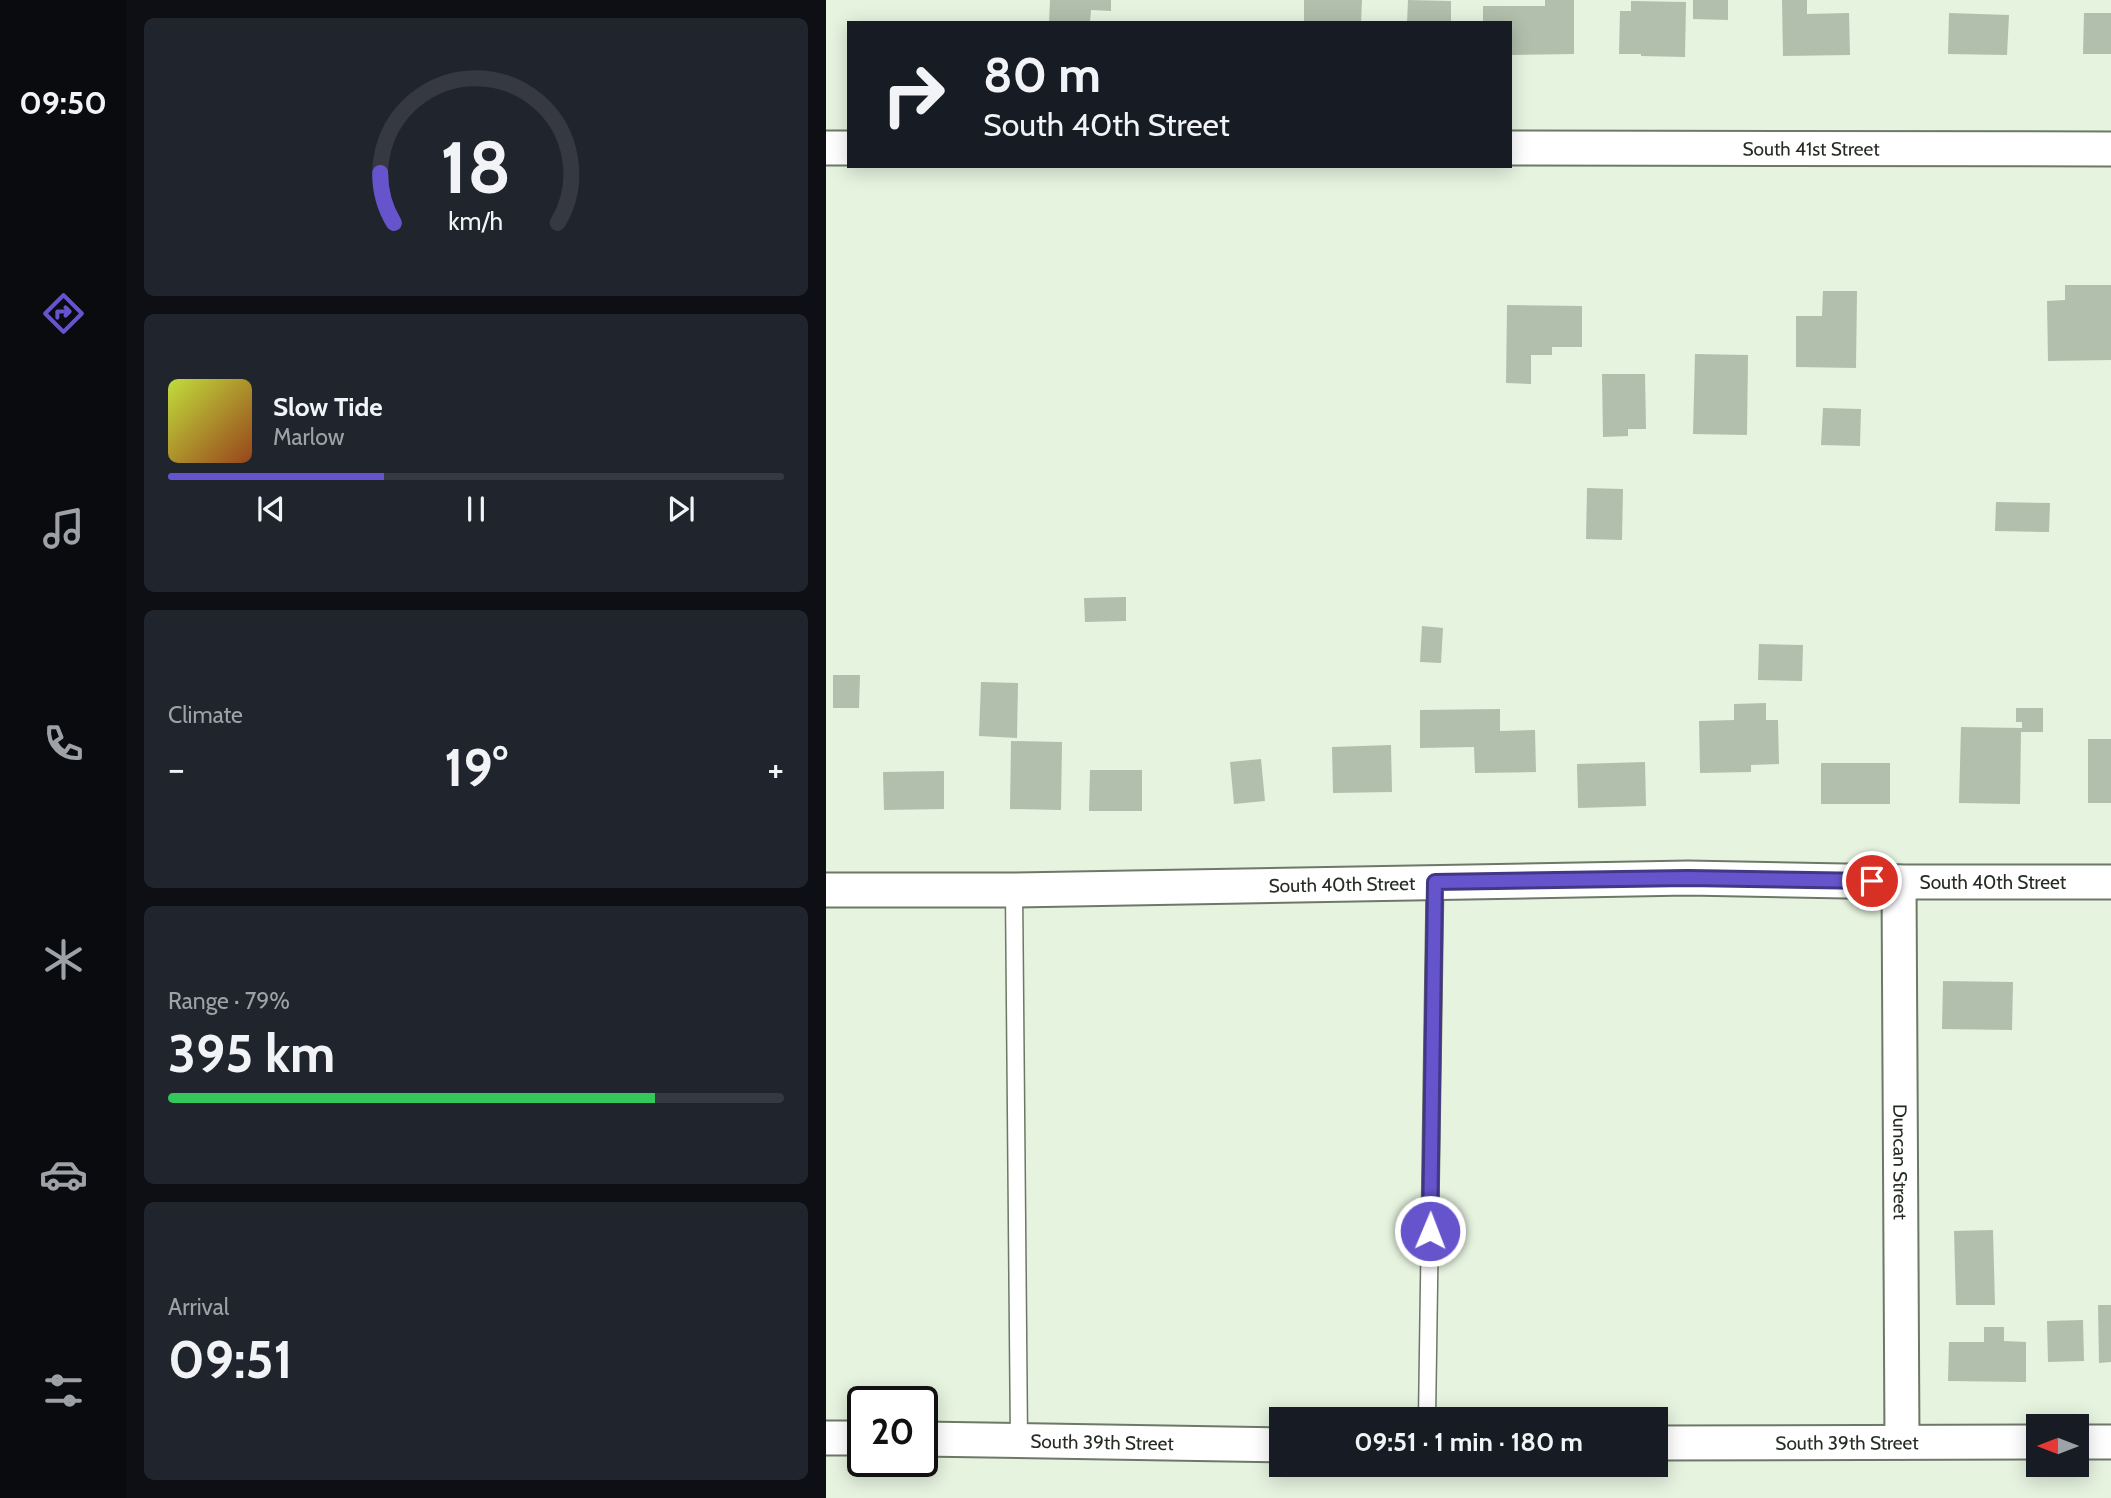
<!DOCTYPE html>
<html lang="en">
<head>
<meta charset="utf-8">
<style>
	body { margin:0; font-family:Cabin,sans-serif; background:#20242c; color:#f1f3f6; height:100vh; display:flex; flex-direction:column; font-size:26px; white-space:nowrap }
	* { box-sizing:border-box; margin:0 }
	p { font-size:23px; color:#9ea1a6 }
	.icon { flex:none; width:38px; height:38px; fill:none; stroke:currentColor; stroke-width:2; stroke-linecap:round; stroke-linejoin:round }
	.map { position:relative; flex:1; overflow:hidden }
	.details { display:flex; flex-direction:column; gap:18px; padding:18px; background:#0d0f14; width:700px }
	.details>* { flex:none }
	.banner { position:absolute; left:21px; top:21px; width:665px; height:147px; border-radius:0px; box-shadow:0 4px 18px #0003; background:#171b24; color:#f1f3f6; overflow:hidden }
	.needle { width:46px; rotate:270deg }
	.buttons { position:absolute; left:1200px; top:1414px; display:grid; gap:14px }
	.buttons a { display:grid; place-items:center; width:63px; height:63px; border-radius:0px; background:#171b24; box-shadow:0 4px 18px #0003; font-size:35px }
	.speed { position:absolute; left:21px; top:1386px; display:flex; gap:14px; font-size:35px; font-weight:700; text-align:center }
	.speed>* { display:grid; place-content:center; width:91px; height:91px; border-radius:50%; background:#171b24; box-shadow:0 4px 18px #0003; line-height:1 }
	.speed .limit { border:4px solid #111; border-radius:10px; background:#fff; color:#111 }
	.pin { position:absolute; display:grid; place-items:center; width:60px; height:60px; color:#fff; margin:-30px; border:4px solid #fff; border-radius:50%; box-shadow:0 2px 7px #0007 }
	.me { position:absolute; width:77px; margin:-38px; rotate:1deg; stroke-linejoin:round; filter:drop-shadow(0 0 5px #0008) }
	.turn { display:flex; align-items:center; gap:24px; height:147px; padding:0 21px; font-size:32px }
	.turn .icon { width:91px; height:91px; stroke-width:2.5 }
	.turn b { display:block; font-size:49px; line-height:60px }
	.big { font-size:52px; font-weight:800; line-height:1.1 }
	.details .tile { flex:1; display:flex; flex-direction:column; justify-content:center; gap:10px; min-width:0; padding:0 24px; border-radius:10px; background:#20242c }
	.details .dial { align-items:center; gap:0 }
	.dial svg { height:182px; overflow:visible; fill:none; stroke:#363941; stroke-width:7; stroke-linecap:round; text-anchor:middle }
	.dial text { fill:#f1f3f6; stroke:none }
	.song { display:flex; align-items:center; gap:21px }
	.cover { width:84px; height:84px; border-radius:10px; background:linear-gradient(135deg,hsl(70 70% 55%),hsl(20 70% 35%)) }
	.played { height:7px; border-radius:4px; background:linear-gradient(90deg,#6654cd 35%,#363941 35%) }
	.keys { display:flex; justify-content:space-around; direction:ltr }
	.heat { display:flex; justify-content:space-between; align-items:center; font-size:38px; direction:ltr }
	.charge { height:10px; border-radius:5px; background:linear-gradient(90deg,#34c759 79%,#363941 0) }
	.trip { position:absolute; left:443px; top:1407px; width:399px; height:70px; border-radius:0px; background:#171b24; box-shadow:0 4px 18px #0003; font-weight:800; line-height:70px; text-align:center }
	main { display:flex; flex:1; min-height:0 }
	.dock { display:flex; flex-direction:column; width:126px; justify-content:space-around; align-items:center; background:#090b0e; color:#9ea1a6 }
	.dock .icon { width:49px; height:49px }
	.dock .active { color:#6654cd }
	.dock b { font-size:32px; color:#f1f3f6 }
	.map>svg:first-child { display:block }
</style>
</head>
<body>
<main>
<nav class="dock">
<b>09:50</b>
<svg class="icon active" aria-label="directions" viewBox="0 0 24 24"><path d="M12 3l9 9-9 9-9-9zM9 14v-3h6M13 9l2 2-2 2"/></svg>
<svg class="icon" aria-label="music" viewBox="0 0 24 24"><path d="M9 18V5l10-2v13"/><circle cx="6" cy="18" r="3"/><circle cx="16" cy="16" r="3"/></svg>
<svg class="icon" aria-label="phone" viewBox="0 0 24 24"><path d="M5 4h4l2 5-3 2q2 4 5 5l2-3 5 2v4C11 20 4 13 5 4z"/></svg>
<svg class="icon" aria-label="climate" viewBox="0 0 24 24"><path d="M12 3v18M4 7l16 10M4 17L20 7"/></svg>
<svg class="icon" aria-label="car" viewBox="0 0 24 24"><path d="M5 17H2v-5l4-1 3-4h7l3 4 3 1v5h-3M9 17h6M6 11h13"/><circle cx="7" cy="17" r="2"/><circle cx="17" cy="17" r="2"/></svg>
<svg class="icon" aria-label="filters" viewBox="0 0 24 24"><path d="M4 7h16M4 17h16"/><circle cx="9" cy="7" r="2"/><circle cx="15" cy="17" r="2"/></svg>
</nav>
<section class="details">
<div class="tile dial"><svg viewBox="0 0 100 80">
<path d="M14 69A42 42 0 1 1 86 69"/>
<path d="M14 69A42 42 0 0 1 8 47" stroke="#6654cd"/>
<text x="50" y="56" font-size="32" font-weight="700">18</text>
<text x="50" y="72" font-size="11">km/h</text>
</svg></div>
<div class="tile">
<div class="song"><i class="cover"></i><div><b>Slow Tide</b><p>Marlow</p></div></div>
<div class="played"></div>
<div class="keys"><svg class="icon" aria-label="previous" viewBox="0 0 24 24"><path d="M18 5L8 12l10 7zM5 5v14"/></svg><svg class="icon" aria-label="pause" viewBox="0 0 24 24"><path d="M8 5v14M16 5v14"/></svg><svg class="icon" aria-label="next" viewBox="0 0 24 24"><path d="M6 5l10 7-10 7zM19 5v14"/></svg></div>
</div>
<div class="tile"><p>Climate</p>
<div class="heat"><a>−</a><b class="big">19°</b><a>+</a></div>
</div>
<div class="tile"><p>Range · 79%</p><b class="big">395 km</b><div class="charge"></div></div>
<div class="tile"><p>Arrival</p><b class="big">09:51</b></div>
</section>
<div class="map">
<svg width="1285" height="1498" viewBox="0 0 1285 1498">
	<rect width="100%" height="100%" fill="#e6f3df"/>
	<g fill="#b2bfac">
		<polygon points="224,0 285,0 285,11 265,10 264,23 223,23"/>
		<polygon points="478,0 536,0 535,23 478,23"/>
		<polygon points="582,0 625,1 625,23 581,23"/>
		<polygon points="719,0 748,0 748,54 684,55 684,23 657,23 657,6 719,6"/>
		<polygon points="867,0 902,0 902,20 867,19"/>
		<polygon points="956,0 981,0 981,14 1023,13 1024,55 957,56"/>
		<polygon points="805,1 860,2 859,57 815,56 815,54 793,54 794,11 805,11"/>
		<polygon points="1123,13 1183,15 1181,55 1122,54"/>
		<polygon points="1258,13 1285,13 1285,54 1257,54"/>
		<polygon points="1239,285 1285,285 1285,360 1222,361 1221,301 1239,300"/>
		<polygon points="997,291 1031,291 1030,368 970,367 970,316 996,316"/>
		<polygon points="681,305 756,306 756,347 726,347 726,355 705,355 705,384 680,383"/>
		<polygon points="869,354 922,355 921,435 867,434"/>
		<polygon points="776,374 819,374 820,429 802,429 802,436 777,437"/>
		<polygon points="997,408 1035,409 1034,446 995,445"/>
		<polygon points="761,488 797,489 796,540 760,539"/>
		<polygon points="1170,502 1224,503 1223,532 1169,531"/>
		<polygon points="300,597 300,621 259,622 258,598"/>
		<polygon points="596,626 617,628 615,663 594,662"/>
		<polygon points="933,644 977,645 976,681 932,680"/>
		<polygon points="7,675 34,675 33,708 7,708"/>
		<polygon points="155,682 192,683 191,738 153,736"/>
		<polygon points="940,703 940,720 952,720 953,764 925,765 925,772 874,773 873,721 908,720 908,704"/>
		<polygon points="1190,708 1217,708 1217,732 1195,732 1194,804 1133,803 1135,727 1196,728 1196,722 1190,722"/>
		<polygon points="674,709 674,731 709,730 710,772 649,773 648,747 594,748 594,710"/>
		<rect x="1262" y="739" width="23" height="64"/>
		<polygon points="185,741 236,742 235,810 184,809"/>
		<polygon points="565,745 566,792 507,793 506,747"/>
		<polygon points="435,759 439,801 408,804 404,762"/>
		<polygon points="819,762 820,806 752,808 751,764"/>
		<rect x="995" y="763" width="69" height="41"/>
		<polygon points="264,770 316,770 316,811 263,811"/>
		<polygon points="118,771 118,809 58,810 57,772"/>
		<polygon points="1117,981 1187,982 1186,1030 1116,1029"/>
		<polygon points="1167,1230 1169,1305 1130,1305 1128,1231"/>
		<polygon points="1272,1305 1285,1305 1285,1362 1273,1363"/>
		<polygon points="1257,1320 1258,1361 1222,1362 1221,1321"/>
		<polygon points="1158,1327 1178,1327 1178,1341 1200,1342 1200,1382 1122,1381 1123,1342 1158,1342"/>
	</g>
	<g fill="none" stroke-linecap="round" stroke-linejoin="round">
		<defs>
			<g id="lane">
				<polyline points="188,890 193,1441"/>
				<polyline points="601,1419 609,882"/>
			</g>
			<g id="street">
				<polyline points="0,148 23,148"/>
				<path id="s1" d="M 684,148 L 1285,149"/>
				<path id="s2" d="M 1073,882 L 1076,1442"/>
				<path id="s3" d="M 0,890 L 188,890 L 862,878 L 1073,882 L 1285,882"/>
				<polyline points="0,1438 37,1438"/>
				<path id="s4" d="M 96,1439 L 455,1445"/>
				<polyline points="1251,1442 1285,1442"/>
				<path id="s5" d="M 830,1443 L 1213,1442"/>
			</g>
		</defs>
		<use href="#lane" stroke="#6d7867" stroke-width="19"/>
		<use href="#street" stroke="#6d7867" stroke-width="37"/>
		<use href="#lane" stroke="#fff" stroke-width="16"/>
		<use href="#street" stroke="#fff" stroke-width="33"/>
	</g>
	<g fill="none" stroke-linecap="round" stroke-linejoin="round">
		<defs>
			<polyline id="route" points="604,1231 609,882 862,878 1046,881"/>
		</defs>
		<use href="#route" stroke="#423785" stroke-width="18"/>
		<use href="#route" stroke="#6654cd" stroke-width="12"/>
	</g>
	<g text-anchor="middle" stroke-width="5" stroke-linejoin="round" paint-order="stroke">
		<g font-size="19" fill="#262b24" stroke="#e6f3df">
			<text dy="7" stroke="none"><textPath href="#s1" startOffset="301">South 41st Street</textPath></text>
			<text dy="7" stroke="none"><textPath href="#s3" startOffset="1167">South 40th Street</textPath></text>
			<text dy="7" stroke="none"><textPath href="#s3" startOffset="516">South 40th Street</textPath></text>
			<text dy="7" stroke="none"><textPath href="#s2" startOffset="280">Duncan Street</textPath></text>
			<text dy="7" stroke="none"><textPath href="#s4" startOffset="180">South 39th Street</textPath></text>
			<text dy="7" stroke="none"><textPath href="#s5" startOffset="191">South 39th Street</textPath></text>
		</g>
	</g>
</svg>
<div class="buttons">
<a><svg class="needle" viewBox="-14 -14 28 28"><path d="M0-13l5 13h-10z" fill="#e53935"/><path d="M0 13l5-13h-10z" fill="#9ea1a6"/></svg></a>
</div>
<div class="speed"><div class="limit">20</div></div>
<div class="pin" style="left:1046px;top:881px;background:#d93025"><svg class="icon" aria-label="arrive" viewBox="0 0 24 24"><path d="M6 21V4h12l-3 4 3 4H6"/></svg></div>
<svg class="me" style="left:604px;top:1231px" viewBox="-20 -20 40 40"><circle r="17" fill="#6654cd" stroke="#fff" stroke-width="3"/><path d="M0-11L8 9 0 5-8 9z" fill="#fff"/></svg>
<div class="trip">09:51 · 1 min · 180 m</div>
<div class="banner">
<div class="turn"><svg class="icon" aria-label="right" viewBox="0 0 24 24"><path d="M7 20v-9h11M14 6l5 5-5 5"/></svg><div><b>80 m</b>South 40th Street</div></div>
</div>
</div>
</main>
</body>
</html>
